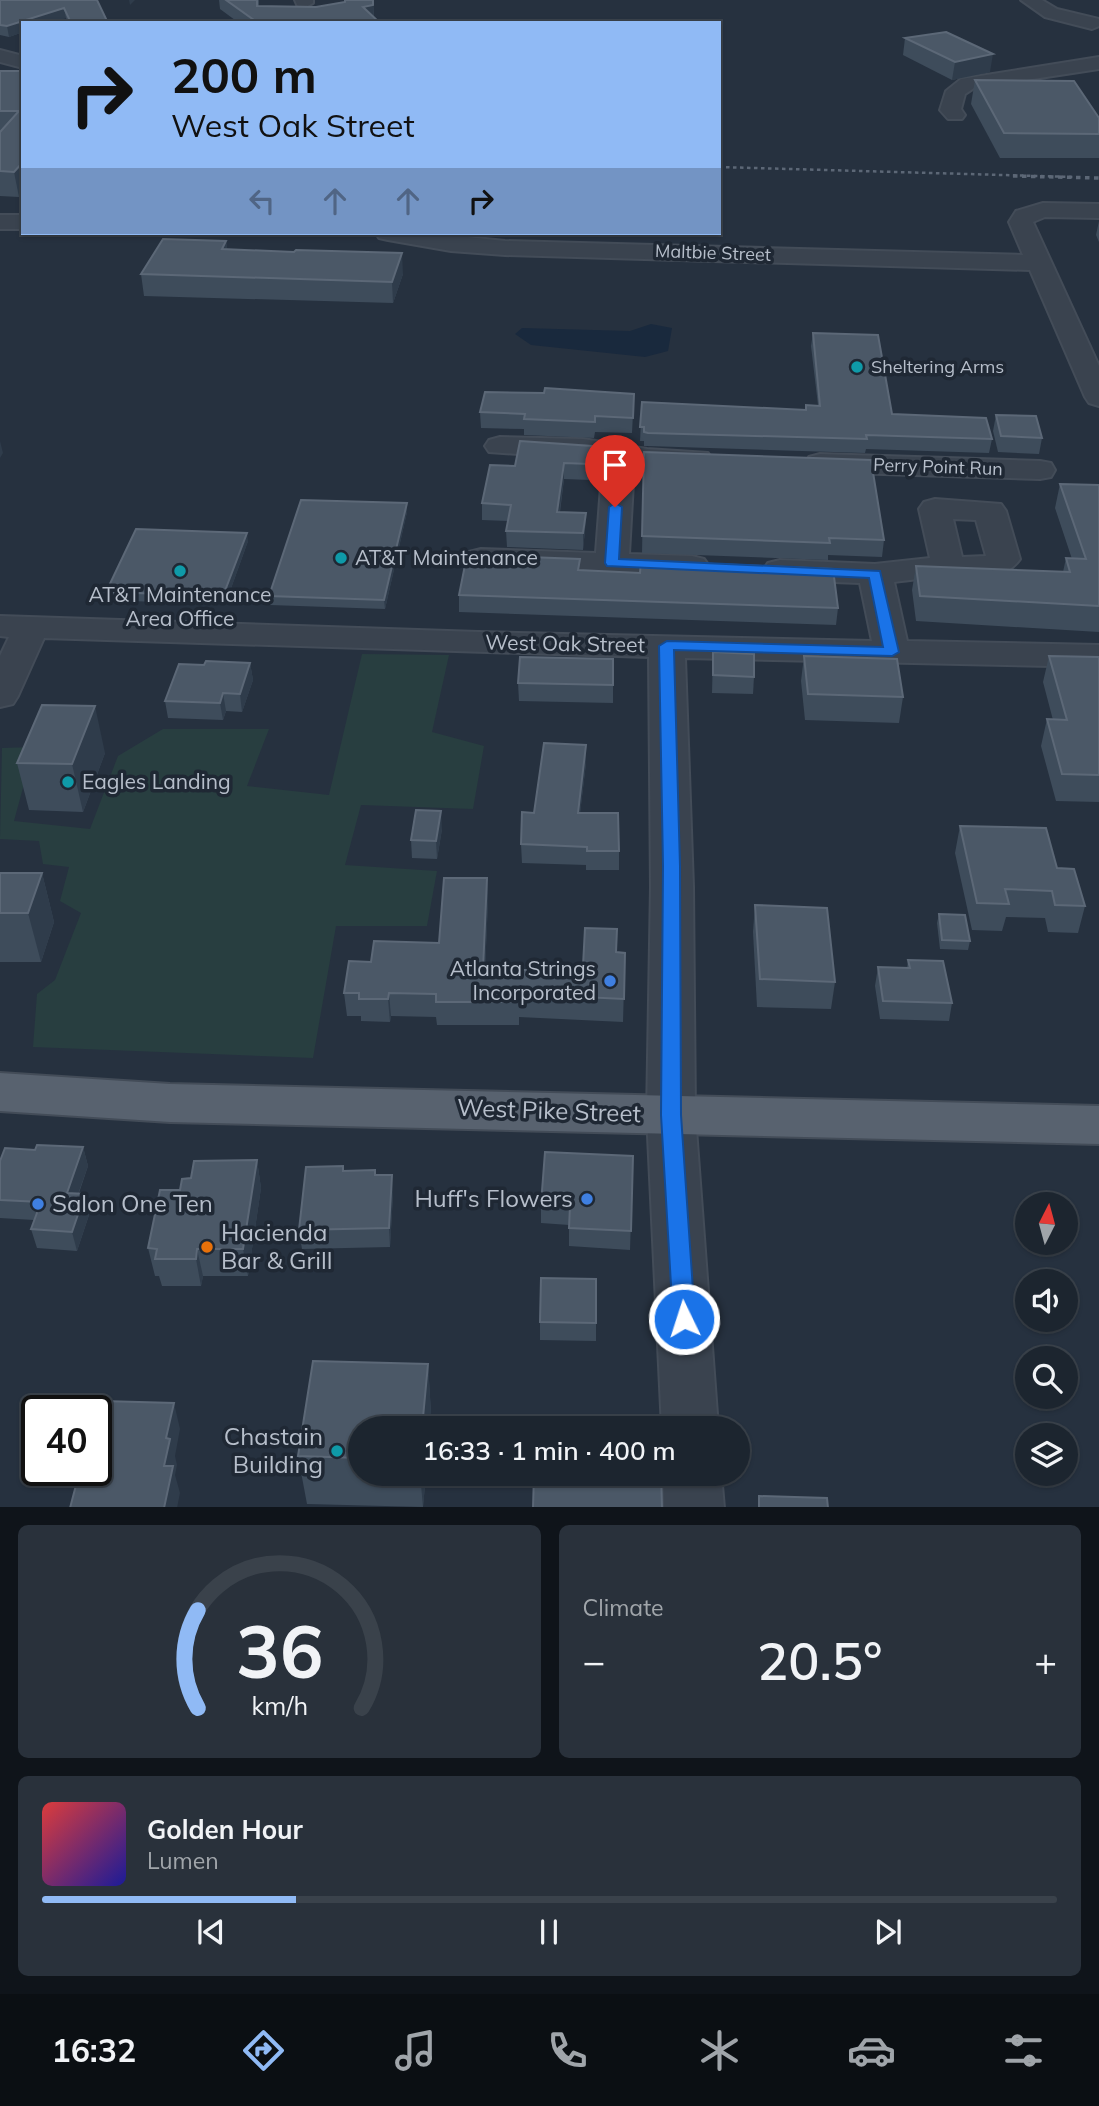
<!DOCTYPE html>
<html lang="en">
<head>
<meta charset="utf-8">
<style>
	body { margin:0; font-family:Mulish,sans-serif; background:#29313b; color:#f1f3f6; height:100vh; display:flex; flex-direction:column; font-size:26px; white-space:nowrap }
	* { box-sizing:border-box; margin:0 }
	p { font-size:23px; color:#a0a5aa }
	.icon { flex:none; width:38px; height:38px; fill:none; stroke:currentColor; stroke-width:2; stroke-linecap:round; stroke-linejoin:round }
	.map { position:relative; height:1507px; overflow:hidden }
	.details { display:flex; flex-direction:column; gap:18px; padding:18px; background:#0f141a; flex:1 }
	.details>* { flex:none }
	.guide { position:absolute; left:21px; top:21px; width:700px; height:214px; border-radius:0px; box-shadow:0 2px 5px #0004,0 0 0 2px #3a424b; background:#90baf5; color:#111; overflow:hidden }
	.needle { width:46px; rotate:6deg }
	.controls { position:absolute; left:1015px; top:1192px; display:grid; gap:14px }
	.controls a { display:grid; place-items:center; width:63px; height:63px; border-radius:50%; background:#1c252f; box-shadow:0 2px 5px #0004,0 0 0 2px #3a424b; font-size:35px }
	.speed { position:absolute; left:21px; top:1395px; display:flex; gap:14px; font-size:35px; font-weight:700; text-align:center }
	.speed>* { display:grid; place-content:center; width:91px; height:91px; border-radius:50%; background:#1c252f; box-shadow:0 2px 5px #0004,0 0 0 2px #3a424b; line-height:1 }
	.speed .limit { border:4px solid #111; border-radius:10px; background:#fff; color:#111 }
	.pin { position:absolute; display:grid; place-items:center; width:60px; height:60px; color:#fff; margin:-72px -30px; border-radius:50% 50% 50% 0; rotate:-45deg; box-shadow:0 0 7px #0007 }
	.pin .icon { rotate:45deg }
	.me { position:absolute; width:77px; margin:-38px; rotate:356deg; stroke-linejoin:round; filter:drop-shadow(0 0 5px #0008) }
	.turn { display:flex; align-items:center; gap:24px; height:147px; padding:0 35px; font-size:32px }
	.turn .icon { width:91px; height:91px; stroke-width:2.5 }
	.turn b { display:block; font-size:49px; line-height:60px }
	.lanes { display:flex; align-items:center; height:66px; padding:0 35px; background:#0003; justify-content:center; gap:35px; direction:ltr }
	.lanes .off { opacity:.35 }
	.big { font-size:52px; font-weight:600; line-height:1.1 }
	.details .tile { flex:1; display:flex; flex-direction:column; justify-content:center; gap:10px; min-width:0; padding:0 24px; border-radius:10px; background:#29313b }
	.details .dial { align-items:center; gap:0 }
	.dial svg { height:182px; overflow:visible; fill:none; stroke:#3a424b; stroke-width:7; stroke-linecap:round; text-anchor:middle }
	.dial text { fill:#f1f3f6; stroke:none }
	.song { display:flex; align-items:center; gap:21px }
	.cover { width:84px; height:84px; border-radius:10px; background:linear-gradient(135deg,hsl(0 70% 55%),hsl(240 70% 35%)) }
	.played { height:7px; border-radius:4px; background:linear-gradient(90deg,#90baf5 25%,#3a424b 25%) }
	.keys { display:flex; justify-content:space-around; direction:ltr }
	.heat { display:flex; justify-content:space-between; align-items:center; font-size:38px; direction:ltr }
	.details .tiles { flex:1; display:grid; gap:18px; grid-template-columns:1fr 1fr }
	.tile:last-child { grid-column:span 2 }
	.trip { position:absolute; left:348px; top:1416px; width:402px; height:70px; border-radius:35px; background:#1c252f; box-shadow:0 2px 5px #0004,0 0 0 2px #3a424b; font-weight:600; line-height:70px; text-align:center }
	.tabs { display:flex; height:112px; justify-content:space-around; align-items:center; background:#0b0f13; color:#a0a5aa }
	.tabs .icon { width:49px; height:49px }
	.tabs .selected { color:#90baf5 }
	.tabs b { font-size:32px; color:#f1f3f6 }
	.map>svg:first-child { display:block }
</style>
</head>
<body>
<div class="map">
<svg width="1099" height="1508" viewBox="0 0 1099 1508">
	<rect width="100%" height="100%" fill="#26313f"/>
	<polygon fill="#283e40" points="362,654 449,655 432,732 484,746 473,809 361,805 345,865 437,871 427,926 336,926 313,1058 33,1047 37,994 55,980 81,913 60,901 69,867 43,864 39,841 0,839 2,748 34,747 14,821 90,829 118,756 163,729 269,729 247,786 329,795"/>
	<polygon fill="#19293d" points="651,324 672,328 668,351 645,357 531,345 515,334 522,328 630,331"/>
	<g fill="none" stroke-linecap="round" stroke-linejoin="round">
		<defs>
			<g id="minor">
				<polygon points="295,0 313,0 313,3 304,8 298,7"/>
				<polygon points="1021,0 1042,0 1057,9 1099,19 1099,26 1092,29 1045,17"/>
				<polygon points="0,50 23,56 23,68 0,62"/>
				<polygon points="1099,57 1099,69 974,88 965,94 961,109 965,115 962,119 948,119 940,110 946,91 961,79"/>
				<polygon points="1043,203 1099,204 1099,218 1045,217 1033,222 1099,366 1099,406 1089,403 1085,397 1030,270 505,255 451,251 388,240 379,238 376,233 429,233 505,241 1023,255 1009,222 1016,211"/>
				<rect x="0" y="215" width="23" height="14"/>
				<polygon points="500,437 583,439 647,449 708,453 712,459 708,465 697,468 634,465 629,554 692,556 704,559 709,566 704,573 692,576 481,569 469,566 464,559 469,552 481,549 596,553 603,460 489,452 485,446 489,440"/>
				<polygon points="820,454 1040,461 1051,463 1055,470 1051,477 1040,479 820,472 809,469 805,463 809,457"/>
				<path d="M 935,499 L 1001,504 L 1006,511 L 1020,559 C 1004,582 973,575 948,576 C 930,577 912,580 894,582 L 907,641 L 1099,645 L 1099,667 L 685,658 L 693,887 L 695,1115 L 718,1428 L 662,1428 L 647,1115 L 651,887 L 649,657 L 44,638 L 18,696 L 13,704 L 0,707 L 0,656 L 9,637 L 0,636 L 0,616 L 478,632 L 872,641 L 860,583 L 780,580 L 768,577 L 763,570 L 768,563 L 780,560 L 875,564 L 930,558 L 919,509 L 924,502 ZM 953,519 L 976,520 L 986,556 L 962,557 Z"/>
				<polygon points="663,1474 721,1474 724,1508 664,1508"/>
			</g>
			<polygon id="major" points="0,1073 170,1084 1099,1106 1099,1144 170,1122 0,1111"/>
		</defs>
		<use href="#minor" stroke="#434c58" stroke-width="4"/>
		<use href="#major" stroke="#434c58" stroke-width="4"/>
		<use href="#minor" fill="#3a434f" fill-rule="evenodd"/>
		<use href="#major" fill="#58626f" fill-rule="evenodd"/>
		<polyline stroke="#5c6776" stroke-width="2.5" stroke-dasharray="3.5 3.5" stroke-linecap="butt" points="719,167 1073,177"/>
		<polyline stroke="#5c6776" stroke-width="3.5" stroke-dasharray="4.5 4.5" stroke-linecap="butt" points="1013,176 1099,178"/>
	</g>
	<g fill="#3e4c5b">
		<polygon points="0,0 97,0 108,23 68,23 66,18 23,23 23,32 9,37 0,35"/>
		<polygon points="219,0 259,0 259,6 316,7 373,0 374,17 380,23 239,23 220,9"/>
		<polygon points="905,38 990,72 952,80 903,55"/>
		<polygon points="0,71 23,71 19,197 0,196"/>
		<polygon points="975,80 1099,118 1099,158 1000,158 971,104"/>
		<polygon points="1099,221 1099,242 1096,235"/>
		<polygon points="226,241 227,250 294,252 403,274 393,303 144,296 141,274"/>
		<polygon points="813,333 892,414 992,439 989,453 866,449 865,453 647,446 644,446 644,441 640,441 642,402 805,410 806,405 818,405 811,346"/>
		<polygon points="544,393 634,394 632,433 595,432 594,438 524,435 524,429 481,428 480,412"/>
		<polygon points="996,415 1042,438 1039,454 998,452 993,431"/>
		<polygon points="592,446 590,480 564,479 560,512 586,513 585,530 583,550 507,547 506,531 508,521 482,520 482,503 515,466"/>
		<polygon points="644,452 884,540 882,557 828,555 828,560 642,553"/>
		<polygon points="1060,484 1099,485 1099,632 916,621 912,590 916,566 1063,572 1066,558 1072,559 1055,508"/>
		<polygon points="407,503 407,512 385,609 270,605 269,596"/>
		<polygon points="248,541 225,605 108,600 106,592"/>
		<polygon points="580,559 579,570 838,608 836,625 459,612 459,595 500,567"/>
		<polygon points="713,652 754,677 753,694 712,693"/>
		<polygon points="804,656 903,697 899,723 805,720 801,681"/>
		<polygon points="1049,656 1099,657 1099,802 1056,801 1041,746 1047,719 1053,720 1043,682"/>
		<polygon points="613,659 613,703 519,701 518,683"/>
		<polygon points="250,663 253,680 242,712 226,711 223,720 168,718 165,701 204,665"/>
		<polygon points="105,753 83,812 29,810 17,763"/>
		<polygon points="586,763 580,813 619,851 619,870 586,870 586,865 522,863 521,844 534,813"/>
		<polygon points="960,826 1057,868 1085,906 1078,933 1048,932 1045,918 1006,917 1002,931 972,930 955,853"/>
		<polygon points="442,829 437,859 412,858 411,840"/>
		<polygon points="0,873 42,873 54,922 41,962 0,962"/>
		<polygon points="487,878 488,901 485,970 555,970 583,966 616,952 625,953 623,1022 519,1017 519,1025 437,1025 436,1017 391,1016 390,1022 361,1021 361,1016 347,1016 344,993 371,962 439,943"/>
		<polygon points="755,905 835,982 831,1009 757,1007 753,932"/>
		<polygon points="939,914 970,941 968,950 940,949 937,923"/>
		<polygon points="908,960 952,1003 949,1021 880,1019 875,986 878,967 907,968"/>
		<polygon points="83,1147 88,1166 79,1193 85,1194 90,1212 77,1251 37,1248 31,1229 34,1220 0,1218 0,1161 35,1150"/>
		<polygon points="633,1156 630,1250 569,1246 569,1225 541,1223 541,1204"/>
		<polygon points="257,1160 261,1188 248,1276 203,1276 201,1286 162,1286 159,1276 155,1276 148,1248 180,1190 191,1178"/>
		<polygon points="375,1170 376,1175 393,1194 390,1247 302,1249 299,1230 344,1171"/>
		<polygon points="540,1322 596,1323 596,1341 540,1340"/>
		<polygon points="428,1364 431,1413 360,1428 360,1474 426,1474 423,1507 307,1504 298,1456"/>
	</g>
	<g fill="#2f3c4b">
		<polygon points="129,0 135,0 130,5"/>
		<polygon points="373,5 374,19 363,7"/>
		<polygon points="64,8 66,18 52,23 23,23 23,32 9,37 7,26"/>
		<polygon points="993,54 990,72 952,80 955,62"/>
		<polygon points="23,162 23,193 19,197 14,172"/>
		<polygon points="226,241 229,262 222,249"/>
		<polygon points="402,253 403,274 393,303 392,282"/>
		<polygon points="0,441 3,453 0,458"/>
		<polygon points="592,446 592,462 590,480 590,464"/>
		<polygon points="564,463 564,479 557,529 557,512"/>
		<polygon points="407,503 407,512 385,609 384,600"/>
		<polygon points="586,513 585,530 583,550 583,533"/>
		<polygon points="247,533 248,541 225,605 223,596"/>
		<polygon points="250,663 253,680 242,712 240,694"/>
		<polygon points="223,693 226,711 223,720 220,703"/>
		<polygon points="95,706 105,753 83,812 72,764"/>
		<polygon points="586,745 586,763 578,831 578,813"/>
		<polygon points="441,811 442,829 437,859 436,841"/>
		<polygon points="42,873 54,922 41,962 28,913"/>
		<polygon points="487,878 488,901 484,993 483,970"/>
		<polygon points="389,993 391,1016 390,1022 388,999"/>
		<polygon points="83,1147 88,1166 72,1211 67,1193"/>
		<polygon points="257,1160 261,1188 248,1276 243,1249"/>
		<polygon points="392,1175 393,1194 390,1247 389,1228"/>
		<polygon points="85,1194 90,1212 77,1251 72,1232"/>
		<polygon points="197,1249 203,1276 201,1286 196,1259"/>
		<polygon points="428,1364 431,1413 430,1428 422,1428"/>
		<polygon points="174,1403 180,1429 175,1456 177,1465 175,1475 180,1493 177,1508 164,1508 164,1466 166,1438"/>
		<polygon points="420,1474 426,1474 423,1507"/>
	</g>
	<g fill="#4b5867" stroke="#5c6877" stroke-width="2">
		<polygon points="0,0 97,0 108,23 71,23 64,8 7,26 0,25"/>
		<polygon points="226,0 257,0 257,6 316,7 345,2 345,0 373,0 373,5 363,7 380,23 258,23"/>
		<polygon points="946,32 993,54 955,62 905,38"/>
		<polygon points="0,71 23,71 23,162 14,172 0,171 0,132 19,111 0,111"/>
		<polygon points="975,80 1074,81 1099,118 1099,134 1004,133"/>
		<polygon points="163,239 226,241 222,249 294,252 296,250 402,253 392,282 141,274"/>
		<polygon points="813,333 878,335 892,414 986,418 992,439 866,435 867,439 648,433 644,432 644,427 640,427 642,402 806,410 806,405 820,406"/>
		<polygon points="545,388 634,394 633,418 595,416 595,422 524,419 525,414 480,412 485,392 544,393"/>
		<polygon points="996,415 1036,416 1042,438 1001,436"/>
		<polygon points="520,441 592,446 590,464 564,463 557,512 586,513 583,533 506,531 511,505 482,503 490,465 515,466"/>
		<polygon points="644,452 871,460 884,540 829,538 830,543 642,536"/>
		<polygon points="1060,484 1099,485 1099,606 920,596 916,566 1070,572 1066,558 1086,559"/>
		<polygon points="301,500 407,503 384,600 269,596"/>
		<polygon points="136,529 247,533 223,596 106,592"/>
		<polygon points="502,556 580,559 578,570 640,573 641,561 833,569 838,608 459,595 465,565 500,567"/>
		<polygon points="713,652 754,654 754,677 713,675"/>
		<polygon points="804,656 897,659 903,697 808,694"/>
		<polygon points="1049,656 1099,657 1099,775 1062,774 1047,719 1067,720"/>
		<polygon points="520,657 613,659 613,685 518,683"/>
		<polygon points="206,661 250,663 240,694 223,693 220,703 165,701 179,664 204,665"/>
		<polygon points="42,705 95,706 72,764 17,763"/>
		<polygon points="544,743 586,745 578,813 618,813 619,851 587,851 587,847 521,844 522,812 534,813"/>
		<polygon points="416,810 441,811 436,841 411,840"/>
		<polygon points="960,826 1046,828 1057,868 1074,869 1085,906 1055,905 1052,891 1005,889 1009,904 977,903"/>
		<polygon points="0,873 42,873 28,913 0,913"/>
		<polygon points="444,878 487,878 483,970 555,970 555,965 583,966 585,928 617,929 616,952 625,953 624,999 519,994 519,1002 436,1002 436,994 389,993 388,999 359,999 359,993 344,993 349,961 371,962 374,941 439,943"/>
		<polygon points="755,905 827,908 835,982 760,979"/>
		<polygon points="939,914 965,915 970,941 942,940"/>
		<polygon points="908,960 943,961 952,1003 883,1001 878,967 910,968"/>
		<polygon points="37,1145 83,1147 67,1193 85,1194 72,1232 31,1229 41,1202 0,1200 0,1161 5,1148 35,1150"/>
		<polygon points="545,1152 633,1156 631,1231 569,1228 570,1206 541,1204"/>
		<polygon points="257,1160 243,1249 197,1249 196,1259 155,1259 157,1249 148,1248 160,1190 180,1190 182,1179 191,1178 194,1161"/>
		<polygon points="343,1166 343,1171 375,1170 375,1175 392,1175 389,1228 299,1230 306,1167"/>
		<polygon points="541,1278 596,1279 596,1323 540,1322"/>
		<polygon points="313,1361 428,1364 422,1428 360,1428 360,1458 298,1456"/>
		<polygon points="103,1401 174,1403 166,1438 170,1439 164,1466 173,1466 164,1508 70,1508 80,1470 96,1470 96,1426"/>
		<polygon points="558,1419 612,1420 612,1428 558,1428"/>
		<polygon points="534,1474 661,1474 662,1508 533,1508"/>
		<polygon points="759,1496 827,1498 828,1508 759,1508"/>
	</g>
	<polygon fill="#1a73e8" stroke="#114b97" stroke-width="2" points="615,503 622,507 619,559 880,571 899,652 892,656 674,650 680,866 681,1115 695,1319 692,1326 684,1328 676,1326 673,1319 661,1115 663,866 659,646 667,641 883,647 869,578 607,566 605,563 609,507"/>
	<g fill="#0f9aa8" stroke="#1f2834" stroke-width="2.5">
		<circle cx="857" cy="367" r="7"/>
		<circle cx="341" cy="558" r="7"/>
		<circle cx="180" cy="571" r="7"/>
		<circle cx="68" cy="782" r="7"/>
		<circle cx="337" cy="1451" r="7"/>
	</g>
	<g fill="#3f7fe0" stroke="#1f2834" stroke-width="2.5">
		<circle cx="610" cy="981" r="7"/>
		<circle cx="587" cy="1199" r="7"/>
		<circle cx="38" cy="1204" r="7"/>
	</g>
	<circle fill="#e8710a" stroke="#1f2834" stroke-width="2.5" cx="207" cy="1247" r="7"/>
	<g text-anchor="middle" stroke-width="7" stroke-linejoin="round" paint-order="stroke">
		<g font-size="18" fill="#b6beca" stroke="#1f2834">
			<text transform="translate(713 253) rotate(2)" y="6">Maltbie Street</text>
			<text transform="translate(938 467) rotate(2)" y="6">Perry Point Run</text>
		</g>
		<g font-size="18" fill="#b6beca" stroke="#1f2834" text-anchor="start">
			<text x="871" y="373">Sheltering Arms</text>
		</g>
		<g font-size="21" fill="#b6beca" stroke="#1f2834" text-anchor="start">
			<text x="355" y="565">AT&amp;T Maintenance</text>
			<text x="180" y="602" text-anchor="middle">AT&amp;T Maintenance<tspan x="180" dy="24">Area Office</tspan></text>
			<text x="82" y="789">Eagles Landing</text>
			<text x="596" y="976" text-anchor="end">Atlanta Strings<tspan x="596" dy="24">Incorporated</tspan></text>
		</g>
		<g font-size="21" fill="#b6beca" stroke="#1f2834">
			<text transform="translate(565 644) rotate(1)" y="7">West Oak Street</text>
		</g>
		<g font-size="24" fill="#b6beca" stroke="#1f2834">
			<text transform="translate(549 1111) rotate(2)" y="8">West Pike Street</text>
		</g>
		<g font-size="24" fill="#b6beca" stroke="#1f2834" text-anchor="end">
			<text x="573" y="1207">Huff's Flowers</text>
			<text x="52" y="1212" text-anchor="start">Salon One Ten</text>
			<text x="221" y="1241" text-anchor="start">Hacienda<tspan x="221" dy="28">Bar &amp; Grill</tspan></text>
			<text x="323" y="1445">Chastain<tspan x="323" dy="28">Building</tspan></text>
		</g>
	</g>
</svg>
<div class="controls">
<a><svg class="needle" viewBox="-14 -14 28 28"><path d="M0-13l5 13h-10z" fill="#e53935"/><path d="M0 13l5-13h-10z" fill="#a0a5aa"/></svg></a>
<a><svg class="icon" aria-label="sound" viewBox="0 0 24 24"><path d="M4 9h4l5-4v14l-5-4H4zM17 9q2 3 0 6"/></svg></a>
<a><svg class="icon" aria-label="search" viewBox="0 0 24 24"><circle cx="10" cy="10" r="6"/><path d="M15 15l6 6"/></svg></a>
<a><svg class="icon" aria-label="layers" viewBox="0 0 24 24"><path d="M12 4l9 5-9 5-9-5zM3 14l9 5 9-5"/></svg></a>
</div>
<div class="speed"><div class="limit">40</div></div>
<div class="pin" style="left:615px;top:507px;background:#d93025"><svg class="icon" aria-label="arrive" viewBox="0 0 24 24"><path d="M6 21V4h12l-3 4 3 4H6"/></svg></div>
<svg class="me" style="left:684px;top:1319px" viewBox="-20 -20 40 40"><circle r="17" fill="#1a73e8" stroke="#fff" stroke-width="3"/><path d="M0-11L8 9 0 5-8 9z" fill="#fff"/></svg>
<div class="trip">16:33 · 1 min · 400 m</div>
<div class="guide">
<div class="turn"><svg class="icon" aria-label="right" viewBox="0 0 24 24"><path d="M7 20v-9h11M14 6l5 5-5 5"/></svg><div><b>200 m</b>West Oak Street</div></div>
<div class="lanes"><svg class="icon off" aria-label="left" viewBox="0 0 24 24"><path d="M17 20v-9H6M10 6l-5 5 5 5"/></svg><svg class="icon off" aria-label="ahead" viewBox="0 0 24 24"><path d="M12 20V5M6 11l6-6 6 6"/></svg><svg class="icon off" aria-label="ahead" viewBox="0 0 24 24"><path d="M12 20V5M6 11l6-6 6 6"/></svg><svg class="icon" aria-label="right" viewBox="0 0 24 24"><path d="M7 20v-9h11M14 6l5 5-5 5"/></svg></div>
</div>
</div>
<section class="details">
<div class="tiles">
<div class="tile dial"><svg viewBox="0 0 100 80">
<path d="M14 69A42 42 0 1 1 86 69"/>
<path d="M14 69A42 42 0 0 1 14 26" stroke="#90baf5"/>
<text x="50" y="56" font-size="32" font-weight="700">36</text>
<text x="50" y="72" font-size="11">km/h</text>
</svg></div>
<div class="tile"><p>Climate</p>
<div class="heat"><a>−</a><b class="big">20.5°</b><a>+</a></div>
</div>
<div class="tile">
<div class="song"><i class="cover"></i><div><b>Golden Hour</b><p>Lumen</p></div></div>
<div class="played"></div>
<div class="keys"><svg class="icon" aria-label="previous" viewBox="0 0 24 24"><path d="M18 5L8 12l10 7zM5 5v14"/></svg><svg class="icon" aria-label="pause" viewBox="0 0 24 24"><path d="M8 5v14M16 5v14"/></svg><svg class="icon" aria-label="next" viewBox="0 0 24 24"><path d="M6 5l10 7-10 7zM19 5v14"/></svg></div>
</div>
</div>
</section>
<nav class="tabs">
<b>16:32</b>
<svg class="icon selected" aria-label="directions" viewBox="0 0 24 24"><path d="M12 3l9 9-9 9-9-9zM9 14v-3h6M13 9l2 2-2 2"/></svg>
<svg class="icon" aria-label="music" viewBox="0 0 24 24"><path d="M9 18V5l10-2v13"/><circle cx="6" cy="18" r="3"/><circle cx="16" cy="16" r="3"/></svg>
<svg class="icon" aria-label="phone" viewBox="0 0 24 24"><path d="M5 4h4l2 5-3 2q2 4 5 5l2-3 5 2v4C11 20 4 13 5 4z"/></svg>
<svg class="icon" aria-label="climate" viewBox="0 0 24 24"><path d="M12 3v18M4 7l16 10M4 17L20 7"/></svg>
<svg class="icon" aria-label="car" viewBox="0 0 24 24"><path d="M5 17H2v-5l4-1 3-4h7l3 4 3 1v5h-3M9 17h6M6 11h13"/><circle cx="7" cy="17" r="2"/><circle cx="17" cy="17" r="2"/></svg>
<svg class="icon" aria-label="filters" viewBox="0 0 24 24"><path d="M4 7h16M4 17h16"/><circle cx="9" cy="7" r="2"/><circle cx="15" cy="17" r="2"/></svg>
</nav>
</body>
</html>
